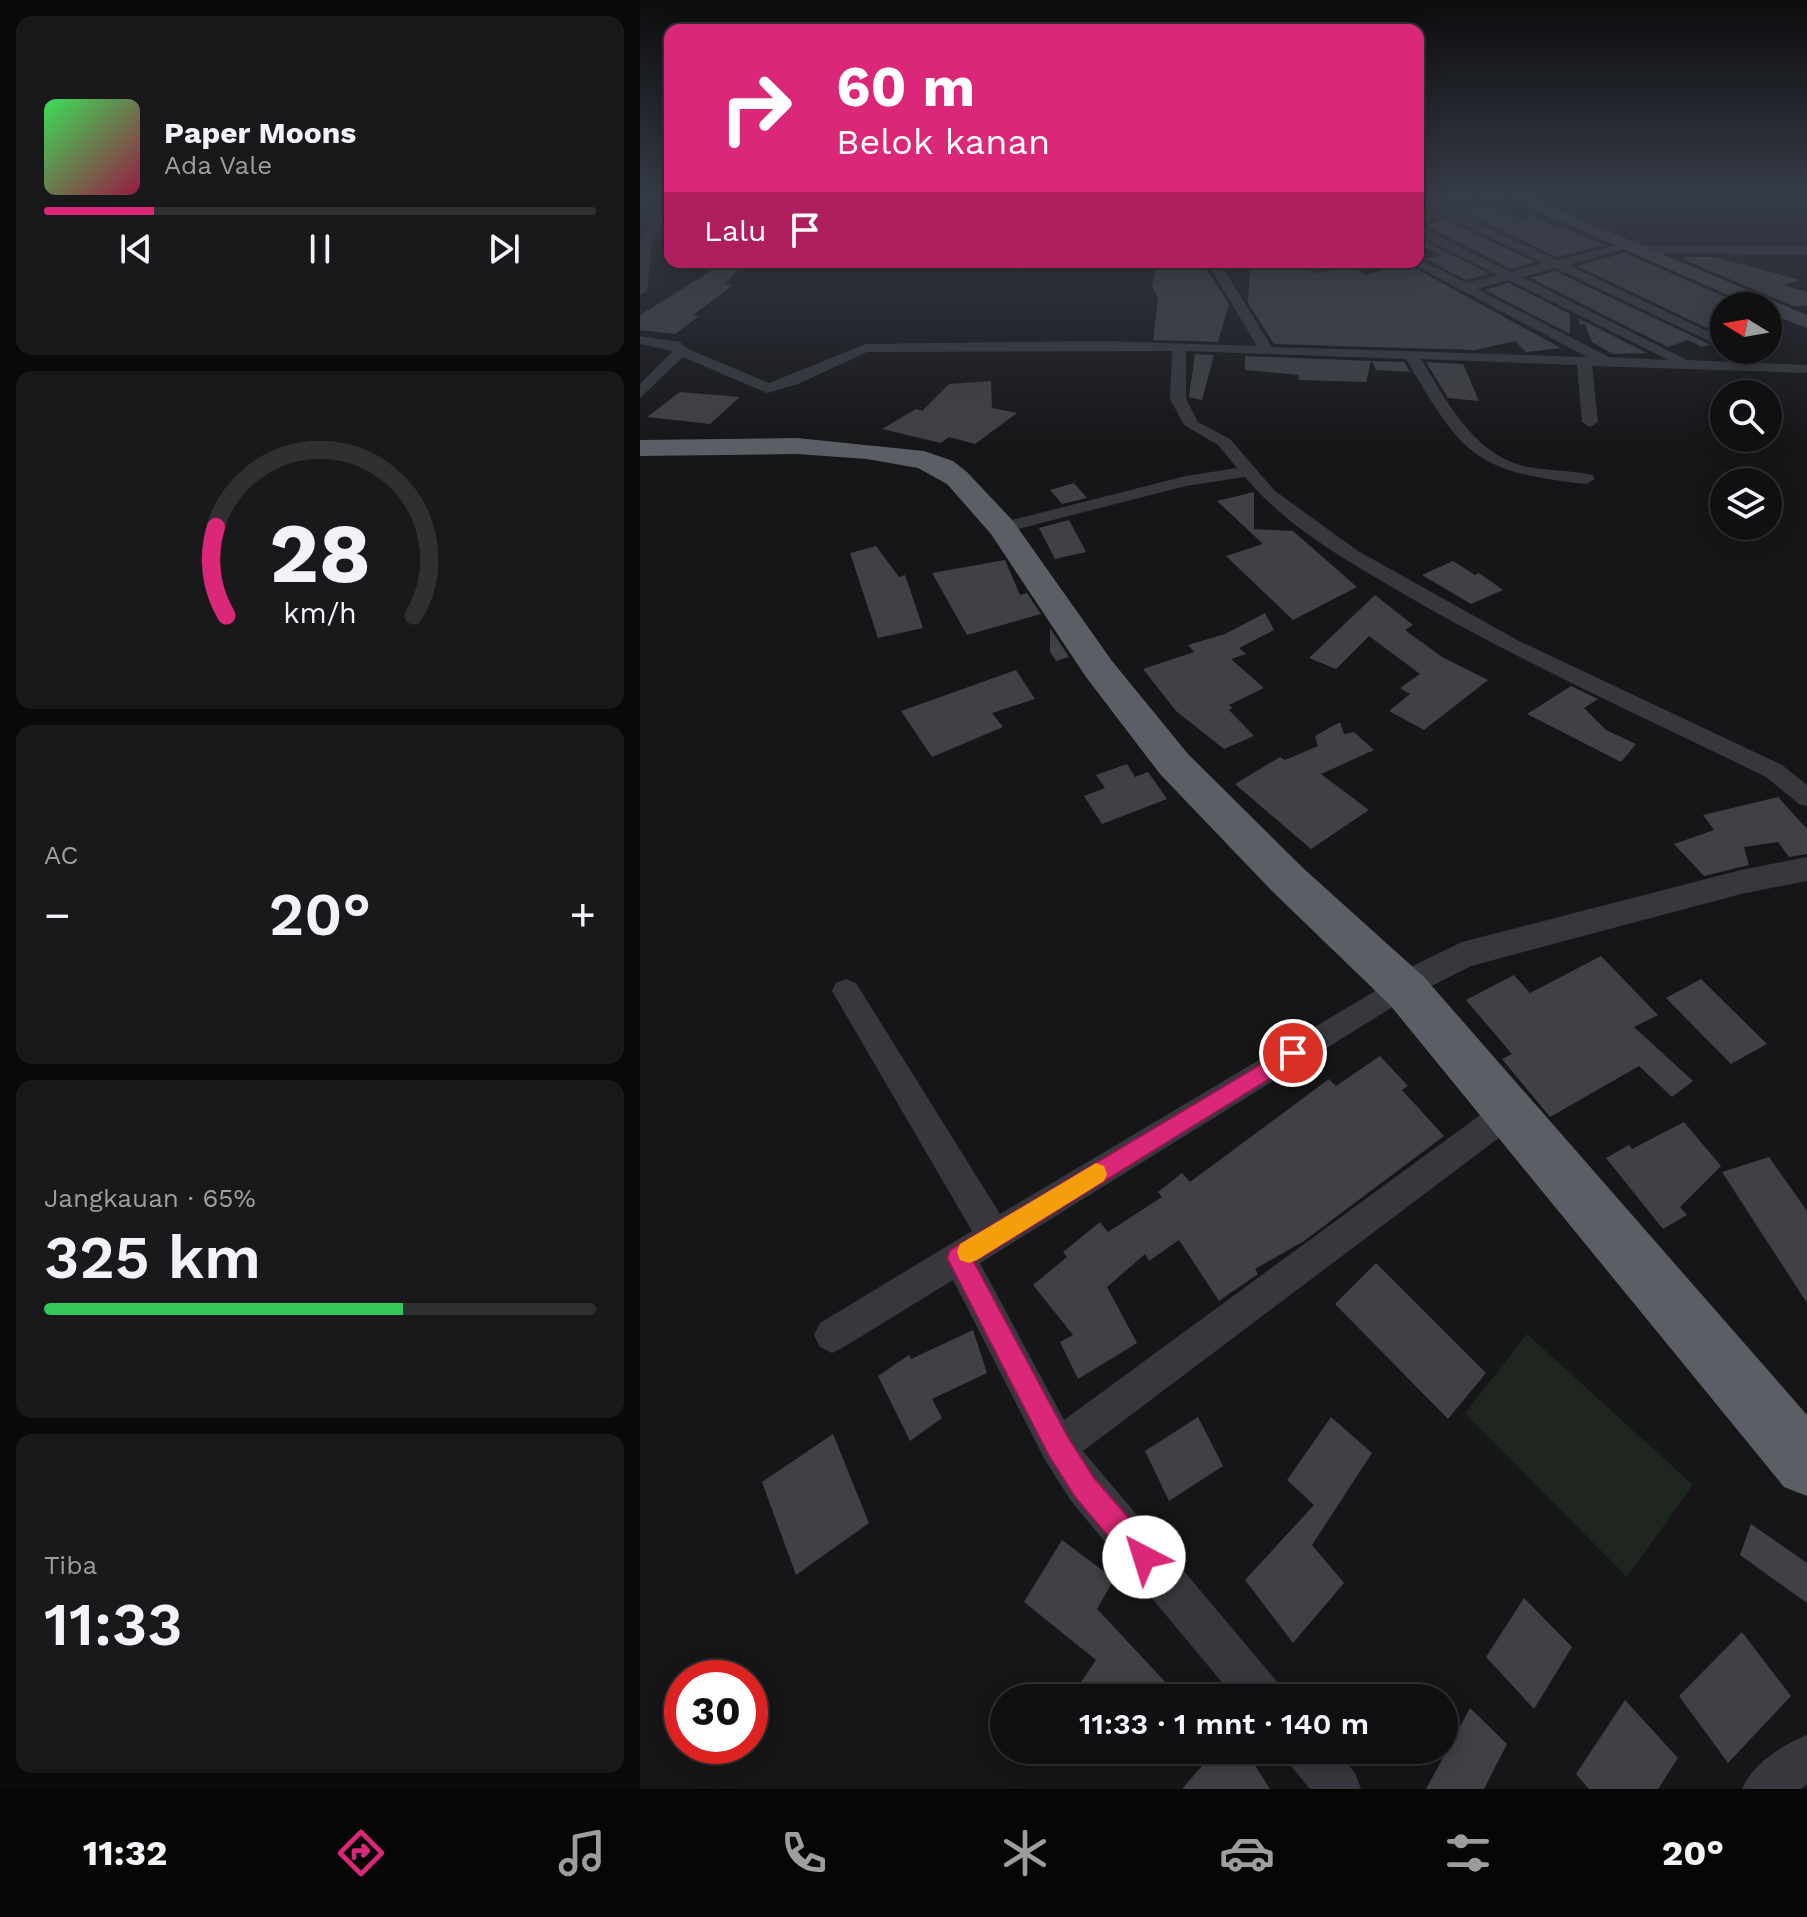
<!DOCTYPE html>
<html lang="id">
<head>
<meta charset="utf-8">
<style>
	body { margin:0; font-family:"Work Sans",sans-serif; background:#19191b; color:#f1f3f6; height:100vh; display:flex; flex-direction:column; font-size:30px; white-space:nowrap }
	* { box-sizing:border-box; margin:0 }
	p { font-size:26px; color:#9c9d9f }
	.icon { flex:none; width:44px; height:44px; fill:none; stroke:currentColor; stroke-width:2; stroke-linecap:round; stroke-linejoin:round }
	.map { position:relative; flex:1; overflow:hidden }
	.side { display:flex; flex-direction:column; gap:16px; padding:16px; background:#09090a; width:640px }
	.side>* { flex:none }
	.banner { position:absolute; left:24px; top:24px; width:760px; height:244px; border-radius:16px; box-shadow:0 4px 20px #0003,0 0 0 2px #303032; background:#db2777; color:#fff; overflow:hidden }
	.needle { width:52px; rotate:281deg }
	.fabs { position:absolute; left:1070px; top:292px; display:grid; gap:16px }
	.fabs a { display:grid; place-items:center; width:72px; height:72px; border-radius:50%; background:#101012; box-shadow:0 4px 20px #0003,0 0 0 2px #303032; font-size:40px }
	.speed { position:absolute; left:24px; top:1660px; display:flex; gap:16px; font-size:40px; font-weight:700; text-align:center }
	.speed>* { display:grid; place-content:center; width:104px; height:104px; border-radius:50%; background:#101012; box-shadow:0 4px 20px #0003,0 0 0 2px #303032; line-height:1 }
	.speed .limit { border:12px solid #d22; background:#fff; color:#111 }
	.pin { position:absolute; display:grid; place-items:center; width:68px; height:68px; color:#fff; margin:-34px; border:4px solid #fff; border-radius:50%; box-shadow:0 2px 8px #0007 }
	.me { position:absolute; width:88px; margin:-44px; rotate:320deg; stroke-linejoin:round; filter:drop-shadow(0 0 6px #0008) }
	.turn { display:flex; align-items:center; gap:28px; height:168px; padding:0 40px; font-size:36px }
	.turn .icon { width:104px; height:104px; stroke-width:2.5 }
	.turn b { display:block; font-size:56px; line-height:68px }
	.then { display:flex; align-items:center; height:76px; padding:0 40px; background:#0003; gap:16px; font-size:30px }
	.big { font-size:60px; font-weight:600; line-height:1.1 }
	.side .tile { flex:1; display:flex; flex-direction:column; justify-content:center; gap:12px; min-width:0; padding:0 28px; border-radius:16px; background:#19191b }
	.side .dial { align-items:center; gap:0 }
	.dial svg { height:208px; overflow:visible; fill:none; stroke:#303032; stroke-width:7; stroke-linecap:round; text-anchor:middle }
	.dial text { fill:#f1f3f6; stroke:none }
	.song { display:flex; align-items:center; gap:24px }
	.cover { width:96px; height:96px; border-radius:12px; background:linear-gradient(135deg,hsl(130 70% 55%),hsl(340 70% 35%)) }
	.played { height:8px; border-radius:4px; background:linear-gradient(90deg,#db2777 20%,#303032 20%) }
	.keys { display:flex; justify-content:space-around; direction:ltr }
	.heat { display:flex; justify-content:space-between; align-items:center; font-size:44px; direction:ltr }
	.charge { height:12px; border-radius:6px; background:linear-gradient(90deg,#34c759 65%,#303032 0) }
	.trip { position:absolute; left:350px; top:1684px; width:468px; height:80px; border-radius:40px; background:#101012; box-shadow:0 4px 20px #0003,0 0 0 2px #303032; font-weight:600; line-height:80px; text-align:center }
	.menu { display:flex; height:128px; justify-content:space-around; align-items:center; background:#060607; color:#9c9d9f }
	.menu .icon { width:56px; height:56px }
	.menu .selected { color:#db2777 }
	.menu b { font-size:36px; color:#f1f3f6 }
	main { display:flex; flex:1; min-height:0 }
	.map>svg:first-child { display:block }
</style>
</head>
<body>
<main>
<section class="side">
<div class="tile">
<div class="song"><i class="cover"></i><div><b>Paper Moons</b><p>Ada Vale</p></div></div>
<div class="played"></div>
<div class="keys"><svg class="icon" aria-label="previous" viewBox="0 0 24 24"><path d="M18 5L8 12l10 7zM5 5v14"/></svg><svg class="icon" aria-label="pause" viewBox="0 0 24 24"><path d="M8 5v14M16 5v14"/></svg><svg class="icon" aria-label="next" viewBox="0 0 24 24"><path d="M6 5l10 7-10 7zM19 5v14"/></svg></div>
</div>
<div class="tile dial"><svg viewBox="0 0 100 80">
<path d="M14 69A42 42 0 1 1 86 69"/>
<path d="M14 69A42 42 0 0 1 10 35" stroke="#db2777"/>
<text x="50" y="56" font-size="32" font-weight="700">28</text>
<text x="50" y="72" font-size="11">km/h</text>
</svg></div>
<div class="tile"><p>AC</p>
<div class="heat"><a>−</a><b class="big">20°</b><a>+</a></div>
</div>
<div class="tile"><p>Jangkauan · 65%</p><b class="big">325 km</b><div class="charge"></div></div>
<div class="tile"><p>Tiba</p><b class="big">11:33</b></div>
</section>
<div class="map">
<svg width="1167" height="1789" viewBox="0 0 1167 1789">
	<rect width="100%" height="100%" fill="#161618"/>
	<polygon fill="#1e261f" points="887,1334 1053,1485 987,1577 825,1413"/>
	<g fill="#404145">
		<polygon points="806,197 835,198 778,211 778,201"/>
		<polygon points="851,205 880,219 892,216 965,245 917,257 822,212"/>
		<polygon points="804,219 895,262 871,269 786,226"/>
		<polygon points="778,238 849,274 826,280 786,259 802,255 778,245"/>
		<polygon points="984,253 985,253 1106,306 1084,306 1084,336 937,266"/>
		<polygon points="1046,257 1075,257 1160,280 1143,285 1167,292 1167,306 1153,306 1042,259"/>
		<polygon points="85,262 105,262 85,284 93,285 53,315 59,316 35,334 0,330 0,315"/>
		<polygon points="561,262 589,304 578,342 513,340 518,298 512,286 517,264"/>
		<polygon points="610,262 622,268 652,262 677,273 713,266 725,275 767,264 921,348 886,352 875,341 835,350 634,344 608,303"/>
		<polygon points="915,271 1071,345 1062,347 1048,340 1028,347 890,278"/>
		<polygon points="869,283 930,314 930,334 845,290"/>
		<polygon points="938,318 1007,353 973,354 952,342 945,324 940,325"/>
		<polygon points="555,354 574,355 562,400 549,397"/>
		<polygon points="605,356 731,361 726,382 658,380 659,375 605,370"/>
		<polygon points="732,361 764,362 770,372 736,370"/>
		<polygon points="786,362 823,364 839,401 808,398"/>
		<polygon points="351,381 352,408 377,413 335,444 309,437 301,443 242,429 276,409 282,411 309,384"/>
		<polygon points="40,392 100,397 70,424 7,417"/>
		<polygon points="434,483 447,498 422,504 410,490"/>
		<polygon points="614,492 614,529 653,531 717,587 653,620 586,556 623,544 577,501"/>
		<polygon points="429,520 446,552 415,559 399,528"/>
		<polygon points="236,546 259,577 265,575 283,628 238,638 210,553"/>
		<polygon points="365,560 380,595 387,593 401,614 327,635 292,573"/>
		<polygon points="813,561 835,575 839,573 863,590 831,604 782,575"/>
		<polygon points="735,595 773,625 765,630 802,657 848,680 784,730 749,711 770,694 760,688 780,674 729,636 696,669 669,658"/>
		<polygon points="625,613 634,630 599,648 606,654 591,659 624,688 589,705 593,708 589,710 614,736 584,749 536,711 503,669 554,652 548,645 585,634"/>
		<polygon points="410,628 429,657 416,661 410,652"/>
		<polygon points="376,670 395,699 352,713 363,727 292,757 261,711"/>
		<polygon points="931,686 958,699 944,708 966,730 996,744 981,762 887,714"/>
		<polygon points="700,722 704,734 714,732 734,750 681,774 729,810 671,849 595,784 640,757 645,760 678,746 675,736"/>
		<polygon points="487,764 495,777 508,772 527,799 462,824 444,796 465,788 456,775"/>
		<polygon points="1138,797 1167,829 1167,854 1149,857 1138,842 1104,847 1109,865 1064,876 1034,844 1074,830 1063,815"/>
		<polygon points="961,956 1018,1015 994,1027 1053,1081 1032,1097 999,1066 910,1117 862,1059 872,1054 826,1000 874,975 890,993"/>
		<polygon points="1061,979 1127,1044 1091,1064 1026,998"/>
		<polygon points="740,1056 768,1086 762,1090 804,1136 664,1241 615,1269 618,1274 579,1301 539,1240 509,1261 505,1254 467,1287 497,1343 438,1379 420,1342 433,1335 393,1285 427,1257 423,1252 460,1222 468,1232 522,1197 518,1192 542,1173 550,1182 689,1079 696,1086"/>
		<polygon points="1044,1122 1081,1166 1040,1207 1047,1215 1023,1229 966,1158 989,1145 992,1149"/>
		<polygon points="1129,1157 1167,1211 1167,1303 1082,1172"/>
		<polygon points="736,1263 846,1373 808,1419 695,1304"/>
		<polygon points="333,1330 347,1373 292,1399 302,1418 270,1441 238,1376 269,1355 271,1359"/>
		<polygon points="558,1417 583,1466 529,1501 505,1451"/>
		<polygon points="691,1417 732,1453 672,1545 704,1583 653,1643 605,1580 674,1505 647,1480"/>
		<polygon points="193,1434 229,1523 156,1575 122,1482"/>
		<polygon points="1111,1524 1167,1563 1167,1603 1100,1555"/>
		<polygon points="422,1540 474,1579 457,1609 530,1687 523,1698 451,1698 439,1685 456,1660 384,1602"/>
		<polygon points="884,1598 932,1647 894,1709 846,1657"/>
		<polygon points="1102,1632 1151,1696 1088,1763 1039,1696"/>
		<polygon points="985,1700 1038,1758 1018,1789 949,1789 936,1774"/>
		<polygon points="830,1708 867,1744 844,1789 786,1789"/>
		<polygon points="576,1750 605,1750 630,1789 542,1789"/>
	</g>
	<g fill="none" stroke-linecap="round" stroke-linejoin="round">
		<g fill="#37383d" fill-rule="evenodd">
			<polygon points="0,197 8,197 0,202"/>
			<path d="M 851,197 L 873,197 L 813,211 L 917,260 L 1000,239 L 1000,245 L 928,265 L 1084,339 L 1084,348 L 915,268 L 882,277 L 1047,360 L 1167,365 L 1167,373 L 952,366 L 958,422 L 950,427 L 942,422 L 937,365 L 781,359 C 806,400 833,453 883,466 C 906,471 930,470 952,475 L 955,479 L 946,484 C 833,472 822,454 766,359 L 546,351 L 546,399 L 558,422 L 590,439 L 635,491 L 718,551 L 879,641 L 1142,765 L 1167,785 L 1167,806 L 1159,804 L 1126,777 C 1000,715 871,658 750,586 C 699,556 643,523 605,477 L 546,486 L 362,533 L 356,532 L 356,524 L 546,476 L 597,468 L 578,445 L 544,425 L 530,399 L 532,351 L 227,352 L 158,384 L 127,393 L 43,357 L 0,398 L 0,384 L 33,351 L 0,344 L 0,336 L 40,342 L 46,348 L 129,383 L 226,344 L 464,341 L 617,346 L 567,262 L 579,262 L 632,347 L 947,357 L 769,262 L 779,259 L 826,283 L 858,275 L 778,235 L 778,226 L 871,272 L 904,263 L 804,216 L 778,222 L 778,214 ZM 869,280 L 1028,360 L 969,357 L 837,289 Z"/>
			<polygon points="30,199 30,212 12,244 7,291 0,295 0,244 24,202"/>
			<polygon points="997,246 1167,247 1167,255 993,253 991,250"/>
			<polygon points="762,975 772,979 776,987 772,995 340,1263 424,1420 858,1102 869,1098 880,1102 884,1112 880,1122 443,1451 638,1683 645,1698 595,1698 431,1501 405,1460 313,1280 204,1347 192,1353 180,1347 174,1335 180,1323 332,1231 192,991 196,983 206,979 216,983 360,1214"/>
			<path d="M 1167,1735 L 1167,1784 L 1161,1789 L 1102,1789 C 1112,1764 1142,1745 1167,1735 Z"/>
			<polygon points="645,1750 696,1750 715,1773 721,1789 670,1789 651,1766"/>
		</g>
		<polygon fill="#37383d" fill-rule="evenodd" points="1167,857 1167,881 1101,894 831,966 762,1001 750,997 745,987 750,977 822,942 1101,870"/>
		<polygon fill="#45474d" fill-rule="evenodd" points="865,197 887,197 1167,315 1167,328 1128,313 1128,306 1113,306"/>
		<polygon fill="#5b5e65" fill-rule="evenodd" points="157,438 284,451 313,461 327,472 373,521 472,661 548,754 663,868 784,977 1167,1415 1167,1496 1144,1487 750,1005 633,892 520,774 446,677 351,534 307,484 278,468 227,459 157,454 0,456 0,440"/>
	</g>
	<linearGradient id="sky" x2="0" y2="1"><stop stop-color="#0c0c0d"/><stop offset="0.44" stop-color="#363c48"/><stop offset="1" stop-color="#363c48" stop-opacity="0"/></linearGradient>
	<rect width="1167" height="447" fill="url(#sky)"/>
	<polygon fill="#db2777" stroke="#8e194d" stroke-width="2" points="653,1045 663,1053 660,1060 334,1262 428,1437 454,1478 514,1547 518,1557 514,1567 504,1571 494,1567 435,1497 409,1456 307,1258 310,1250"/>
	<polygon fill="#f59e0b" points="456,1163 464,1166 467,1174 464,1181 337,1260 329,1263 320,1260 317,1252 320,1244"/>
</svg>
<div class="fabs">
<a><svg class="needle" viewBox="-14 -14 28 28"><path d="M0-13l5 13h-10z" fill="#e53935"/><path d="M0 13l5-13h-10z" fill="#9c9d9f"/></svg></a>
<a><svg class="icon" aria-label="search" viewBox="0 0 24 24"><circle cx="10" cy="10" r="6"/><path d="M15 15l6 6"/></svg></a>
<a><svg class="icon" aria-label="layers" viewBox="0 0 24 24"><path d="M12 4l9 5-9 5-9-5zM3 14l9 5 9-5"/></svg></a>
</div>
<div class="speed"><div class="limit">30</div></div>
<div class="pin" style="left:653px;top:1053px;background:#d93025"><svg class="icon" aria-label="arrive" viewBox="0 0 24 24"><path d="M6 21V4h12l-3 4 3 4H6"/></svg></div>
<svg class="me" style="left:504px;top:1557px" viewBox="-20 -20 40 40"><circle r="19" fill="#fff"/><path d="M0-13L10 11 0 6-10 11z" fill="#db2777"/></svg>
<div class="trip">11:33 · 1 mnt · 140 m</div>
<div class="banner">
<div class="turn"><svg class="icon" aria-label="right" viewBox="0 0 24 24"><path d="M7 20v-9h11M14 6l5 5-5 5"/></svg><div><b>60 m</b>Belok kanan</div></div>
<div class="then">Lalu<svg class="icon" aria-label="arrive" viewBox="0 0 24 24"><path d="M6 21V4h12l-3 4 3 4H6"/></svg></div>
</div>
</div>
</main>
<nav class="menu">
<b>11:32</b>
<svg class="icon selected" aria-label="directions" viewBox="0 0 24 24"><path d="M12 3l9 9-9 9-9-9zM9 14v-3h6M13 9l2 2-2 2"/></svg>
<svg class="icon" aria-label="music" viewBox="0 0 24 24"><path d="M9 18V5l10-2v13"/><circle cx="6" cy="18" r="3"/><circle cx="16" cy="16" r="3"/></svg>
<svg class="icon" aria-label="phone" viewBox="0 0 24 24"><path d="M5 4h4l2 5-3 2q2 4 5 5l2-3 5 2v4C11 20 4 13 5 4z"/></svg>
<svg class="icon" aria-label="climate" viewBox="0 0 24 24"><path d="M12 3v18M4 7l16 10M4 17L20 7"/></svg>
<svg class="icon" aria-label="car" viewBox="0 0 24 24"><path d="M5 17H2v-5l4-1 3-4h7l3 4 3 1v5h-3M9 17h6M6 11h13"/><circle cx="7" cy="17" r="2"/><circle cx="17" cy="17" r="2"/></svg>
<svg class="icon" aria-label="filters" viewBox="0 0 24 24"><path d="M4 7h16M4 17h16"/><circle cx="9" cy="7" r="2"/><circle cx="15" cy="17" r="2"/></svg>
<b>20°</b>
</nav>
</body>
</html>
